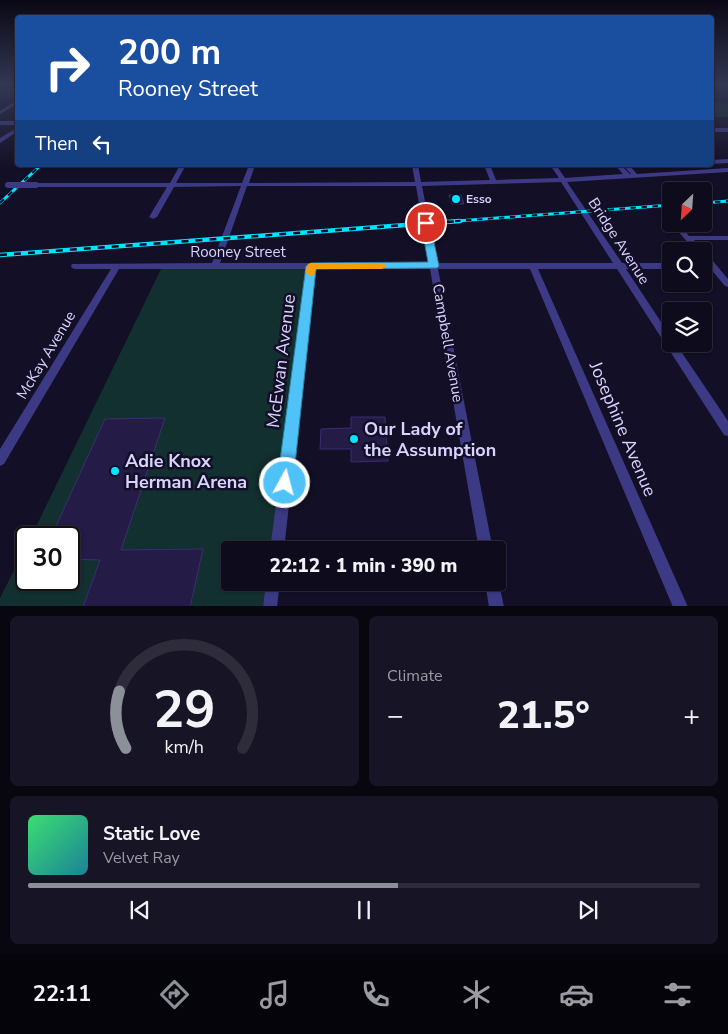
<!DOCTYPE html>
<html lang="en">
<head>
<meta charset="utf-8">
<style>
	body { margin:0; font-family:"Nunito Sans",sans-serif; background:#171425; color:#f1f3f6; height:100vh; display:flex; flex-direction:column; font-size:19px; white-space:nowrap }
	* { box-sizing:border-box; margin:0 }
	p { font-size:16px; color:#9b9ba3 }
	.icon { flex:none; width:28px; height:28px; fill:none; stroke:currentColor; stroke-width:2; stroke-linecap:round; stroke-linejoin:round }
	.map { position:relative; height:606px; overflow:hidden }
	.panel { display:flex; flex-direction:column; gap:10px; padding:10px; background:#08060f; flex:1 }
	.panel>* { flex:none }
	.banner { position:absolute; left:15px; top:15px; width:699px; height:152px; border-radius:5px; box-shadow:0 1px 4px #0004,0 0 0 1px #2e2b3b; background:#1a4fa0; color:#fff; overflow:hidden }
	.needle { width:32px; rotate:205deg }
	.buttons { position:absolute; left:662px; top:182px; display:grid; gap:10px }
	.buttons a { display:grid; place-items:center; width:50px; height:50px; border-radius:5px; background:#0e0b1c; box-shadow:0 1px 4px #0004,0 0 0 1px #2e2b3b; font-size:25px }
	.speed { position:absolute; left:15px; top:526px; display:flex; gap:10px; font-size:25px; font-weight:700; text-align:center }
	.speed>* { display:grid; place-content:center; width:65px; height:65px; border-radius:50%; background:#0e0b1c; box-shadow:0 1px 4px #0004,0 0 0 1px #2e2b3b; line-height:1 }
	.speed .limit { border:2px solid #111; border-radius:8px; background:#fff; color:#111 }
	.pin { position:absolute; display:grid; place-items:center; width:42px; height:42px; color:#fff; margin:-21px; border:2px solid #fff; border-radius:50%; box-shadow:0 1px 5px #0007 }
	.me { position:absolute; width:55px; margin:-28px; rotate:7deg; stroke-linejoin:round; filter:drop-shadow(0 0 4px #0008) }
	.turn { display:flex; align-items:center; gap:18px; height:105px; padding:0 20px; font-size:22px }
	.turn .icon { width:65px; height:65px; stroke-width:2.5 }
	.turn b { display:block; font-size:35px; line-height:42px }
	.then { display:flex; align-items:center; height:48px; padding:0 20px; background:#0003; gap:10px; font-size:19px }
	.big { font-size:38px; font-weight:800; line-height:1.1 }
	.panel .card { flex:1; display:flex; flex-direction:column; justify-content:center; gap:8px; min-width:0; padding:0 18px; border-radius:8px; background:#171425 }
	.panel .dial { align-items:center; gap:0 }
	.dial svg { height:130px; overflow:visible; fill:none; stroke:#2e2b3b; stroke-width:7; stroke-linecap:round; text-anchor:middle }
	.dial text { fill:#f1f3f6; stroke:none }
	.song { display:flex; align-items:center; gap:15px }
	.cover { width:60px; height:60px; border-radius:8px; background:linear-gradient(135deg,hsl(140 70% 55%),hsl(190 70% 35%)) }
	.played { height:5px; border-radius:2px; background:linear-gradient(90deg,#8c9099 55%,#2e2b3b 55%) }
	.keys { display:flex; justify-content:space-around; direction:ltr }
	.heat { display:flex; justify-content:space-between; align-items:center; font-size:28px; direction:ltr }
	.panel .tiles { flex:1; display:grid; gap:10px; grid-template-columns:1fr 1fr }
	.card:last-child { grid-column:span 2 }
	.trip { position:absolute; left:221px; top:541px; width:285px; height:50px; border-radius:5px; background:#0e0b1c; box-shadow:0 1px 4px #0004,0 0 0 1px #2e2b3b; font-weight:800; line-height:50px; text-align:center }
	.tab-bar { display:flex; height:80px; justify-content:space-around; align-items:center; background:#06040b; color:#9b9ba3 }
	.tab-bar .icon { width:35px; height:35px }
	.tab-bar .current { color:#8c9099 }
	.tab-bar b { font-size:22px; color:#f1f3f6 }
	.map>svg:first-child { display:block }
</style>
</head>
<body>
<div class="map">
<svg width="728" height="607" viewBox="0 0 728 607">
	<rect width="100%" height="100%" fill="#130f26"/>
	<g fill="#12302f">
		<polygon points="711,103 724,103 728,105 728,117 711,117"/>
		<polygon points="307,268 271,550 230,550 230,582 267,583 263,606 0,607 0,598 26,547 26,580 69,580 69,538 31,537 161,269"/>
	</g>
	<g fill="#241b47" stroke="#3b2d73">
		<polygon points="449,195 461,195 464,204 452,204"/>
		<polygon points="351,417 385,417 388,461 351,462 351,449 320,449 321,429 351,428"/>
		<polygon points="165,418 121,550 203,549 190,607 83,607 100,560 69,559 69,538 60,538 65,527 56,526 105,419"/>
	</g>
	<g fill="none" stroke-linecap="round" stroke-linejoin="round">
		<g fill="#3d3a85" fill-rule="evenodd">
			<polygon points="722,84 727,84 728,88"/>
			<polygon points="18,100 18,103 0,114 0,111"/>
			<rect x="0" y="121" width="18" height="4"/>
			<polygon points="18,127 18,131 0,143 0,138"/>
			<rect x="711" y="128" width="17" height="4"/>
			<polygon points="728,159 728,163 711,164 711,160"/>
			<path d="M 180,165 L 186,165 L 176,183 L 242,183 L 249,165 L 255,165 L 249,183 L 415,182 L 412,165 L 418,165 L 421,182 L 490,180 L 484,165 L 490,165 L 496,180 L 559,178 L 550,165 L 556,165 L 565,178 L 623,174 L 615,165 L 621,165 L 630,174 L 631,174 L 623,165 L 629,165 L 637,174 L 728,168 L 728,172 L 567,182 L 622,263 L 671,263 L 671,269 L 626,269 L 671,337 L 671,344 L 676,344 L 728,421 L 728,436 L 724,435 L 617,269 L 538,269 L 688,607 L 673,607 L 530,269 L 438,269 L 493,550 L 479,550 L 430,269 L 315,269 L 284,550 L 270,550 L 307,269 L 119,269 L 4,464 L 0,466 L 0,449 L 111,269 L 75,269 L 72,268 L 71,266 L 72,264 L 212,263 L 241,186 L 174,187 L 157,217 L 153,219 L 149,217 L 167,187 L 36,187 L 33,185 L 36,183 L 170,183 ZM 561,182 L 613,263 L 437,263 L 422,186 ZM 247,186 L 416,186 L 429,263 L 220,263 Z"/>
			<polygon points="664,210 666,211 671,216 671,222 668,222 661,212"/>
			<polygon points="672,224 679,224 689,236 728,236 728,240 694,240 703,251 695,251"/>
			<polygon points="704,254 707,254 728,279 728,287 725,286 704,261"/>
			<polygon points="498,578 504,607 489,607 485,582 498,582"/>
			<polygon points="266,582 280,582 277,607 263,607"/>
		</g>
		<defs>
			<g id="rail-far1">
				<polyline points="0,203 41,165"/>
				<polyline points="704,203 728,201"/>
				<polyline points="444,222 671,205"/>
			</g>
			<polyline id="rail" points="0,255 460,221"/>
		</defs>
		<use href="#rail-far1" stroke="#00e5ff" stroke-width="3"/>
		<use href="#rail" stroke="#00e5ff" stroke-width="4.5"/>
		<use href="#rail-far1" stroke="#130f26" stroke-width="2" stroke-dasharray="5.5" stroke-linecap="butt"/>
		<use href="#rail" stroke="#130f26" stroke-width="2.5" stroke-dasharray="7" stroke-linecap="butt"/>
		<polyline stroke="#3d3a85" stroke-width="6" points="8,185 36,185"/>
	</g>
	<linearGradient id="sky" x2="0" y2="1"><stop stop-color="#0a0815"/><stop offset="0.5" stop-color="#333752"/><stop offset="1" stop-color="#333752" stop-opacity="0"/></linearGradient>
	<rect width="728" height="169" fill="url(#sky)"/>
	<polygon fill="#4fc3f7" stroke="#337fa1" points="422,221 426,221 430,223 439,266 437,268 316,269 293,483 291,488 285,491 279,488 277,483 306,266 311,263 428,262 421,223"/>
	<polygon fill="#f59e0b" points="311,263 382,263 387,266 382,269 316,269 314,275 310,276 305,272 308,264"/>
	<g fill="#00e5ff" stroke="#130f26" stroke-width="2">
		<circle cx="456" cy="199" r="5"/>
		<circle cx="354" cy="439" r="5"/>
		<circle cx="115" cy="471" r="5"/>
	</g>
	<g text-anchor="middle" stroke-width="5" stroke-linejoin="round" paint-order="stroke">
		<g font-size="12" font-weight="bold" fill="#d9d4ff" stroke="#130f26" text-anchor="start">
			<text x="466" y="203">Esso</text>
		</g>
		<g font-size="15" fill="#d9d4ff" stroke="#130f26">
			<text transform="translate(619 241) rotate(57)" y="5">Bridge Avenue</text>
			<text x="238" y="257">Rooney Street</text>
			<text transform="translate(448 343) rotate(80)" y="5">Campbell Avenue</text>
			<text transform="translate(46 355) rotate(-59)" y="5">McKay Avenue</text>
		</g>
		<g font-size="18" fill="#d9d4ff" stroke="#130f26">
			<text transform="translate(281 361) rotate(-83)" y="6">McEwan Avenue</text>
			<text transform="translate(623 429) rotate(67)" y="6">Josephine Avenue</text>
		</g>
		<g font-size="18" font-weight="bold" fill="#d9d4ff" stroke="#130f26" text-anchor="start">
			<text x="364" y="435">Our Lady of<tspan x="364" dy="21">the Assumption</tspan></text>
			<text x="125" y="467">Adie Knox<tspan x="125" dy="21">Herman Arena</tspan></text>
		</g>
	</g>
</svg>
<div class="buttons">
<a><svg class="needle" viewBox="-14 -14 28 28"><path d="M0-13l5 13h-10z" fill="#e53935"/><path d="M0 13l5-13h-10z" fill="#9b9ba3"/></svg></a>
<a><svg class="icon" aria-label="search" viewBox="0 0 24 24"><circle cx="10" cy="10" r="6"/><path d="M15 15l6 6"/></svg></a>
<a><svg class="icon" aria-label="layers" viewBox="0 0 24 24"><path d="M12 4l9 5-9 5-9-5zM3 14l9 5 9-5"/></svg></a>
</div>
<div class="speed"><div class="limit">30</div></div>
<div class="pin" style="left:426px;top:223px;background:#d93025"><svg class="icon" aria-label="arrive" viewBox="0 0 24 24"><path d="M6 21V4h12l-3 4 3 4H6"/></svg></div>
<svg class="me" style="left:285px;top:483px" viewBox="-20 -20 40 40"><circle r="17" fill="#4fc3f7" stroke="#fff" stroke-width="3"/><path d="M0-11L8 9 0 5-8 9z" fill="#fff"/></svg>
<div class="trip">22:12 · 1 min · 390 m</div>
<div class="banner">
<div class="turn"><svg class="icon" aria-label="right" viewBox="0 0 24 24"><path d="M7 20v-9h11M14 6l5 5-5 5"/></svg><div><b>200 m</b>Rooney Street</div></div>
<div class="then">Then<svg class="icon" aria-label="left" viewBox="0 0 24 24"><path d="M17 20v-9H6M10 6l-5 5 5 5"/></svg></div>
</div>
</div>
<section class="panel">
<div class="tiles">
<div class="card dial"><svg viewBox="0 0 100 80">
<path d="M14 69A42 42 0 1 1 86 69"/>
<path d="M14 69A42 42 0 0 1 10 34" stroke="#8c9099"/>
<text x="50" y="56" font-size="32" font-weight="700">29</text>
<text x="50" y="72" font-size="11">km/h</text>
</svg></div>
<div class="card"><p>Climate</p>
<div class="heat"><a>−</a><b class="big">21.5°</b><a>+</a></div>
</div>
<div class="card">
<div class="song"><i class="cover"></i><div><b>Static Love</b><p>Velvet Ray</p></div></div>
<div class="played"></div>
<div class="keys"><svg class="icon" aria-label="previous" viewBox="0 0 24 24"><path d="M18 5L8 12l10 7zM5 5v14"/></svg><svg class="icon" aria-label="pause" viewBox="0 0 24 24"><path d="M8 5v14M16 5v14"/></svg><svg class="icon" aria-label="next" viewBox="0 0 24 24"><path d="M6 5l10 7-10 7zM19 5v14"/></svg></div>
</div>
</div>
</section>
<nav class="tab-bar">
<b>22:11</b>
<svg class="icon current" aria-label="directions" viewBox="0 0 24 24"><path d="M12 3l9 9-9 9-9-9zM9 14v-3h6M13 9l2 2-2 2"/></svg>
<svg class="icon" aria-label="music" viewBox="0 0 24 24"><path d="M9 18V5l10-2v13"/><circle cx="6" cy="18" r="3"/><circle cx="16" cy="16" r="3"/></svg>
<svg class="icon" aria-label="phone" viewBox="0 0 24 24"><path d="M5 4h4l2 5-3 2q2 4 5 5l2-3 5 2v4C11 20 4 13 5 4z"/></svg>
<svg class="icon" aria-label="climate" viewBox="0 0 24 24"><path d="M12 3v18M4 7l16 10M4 17L20 7"/></svg>
<svg class="icon" aria-label="car" viewBox="0 0 24 24"><path d="M5 17H2v-5l4-1 3-4h7l3 4 3 1v5h-3M9 17h6M6 11h13"/><circle cx="7" cy="17" r="2"/><circle cx="17" cy="17" r="2"/></svg>
<svg class="icon" aria-label="filters" viewBox="0 0 24 24"><path d="M4 7h16M4 17h16"/><circle cx="9" cy="7" r="2"/><circle cx="15" cy="17" r="2"/></svg>
</nav>
</body>
</html>
